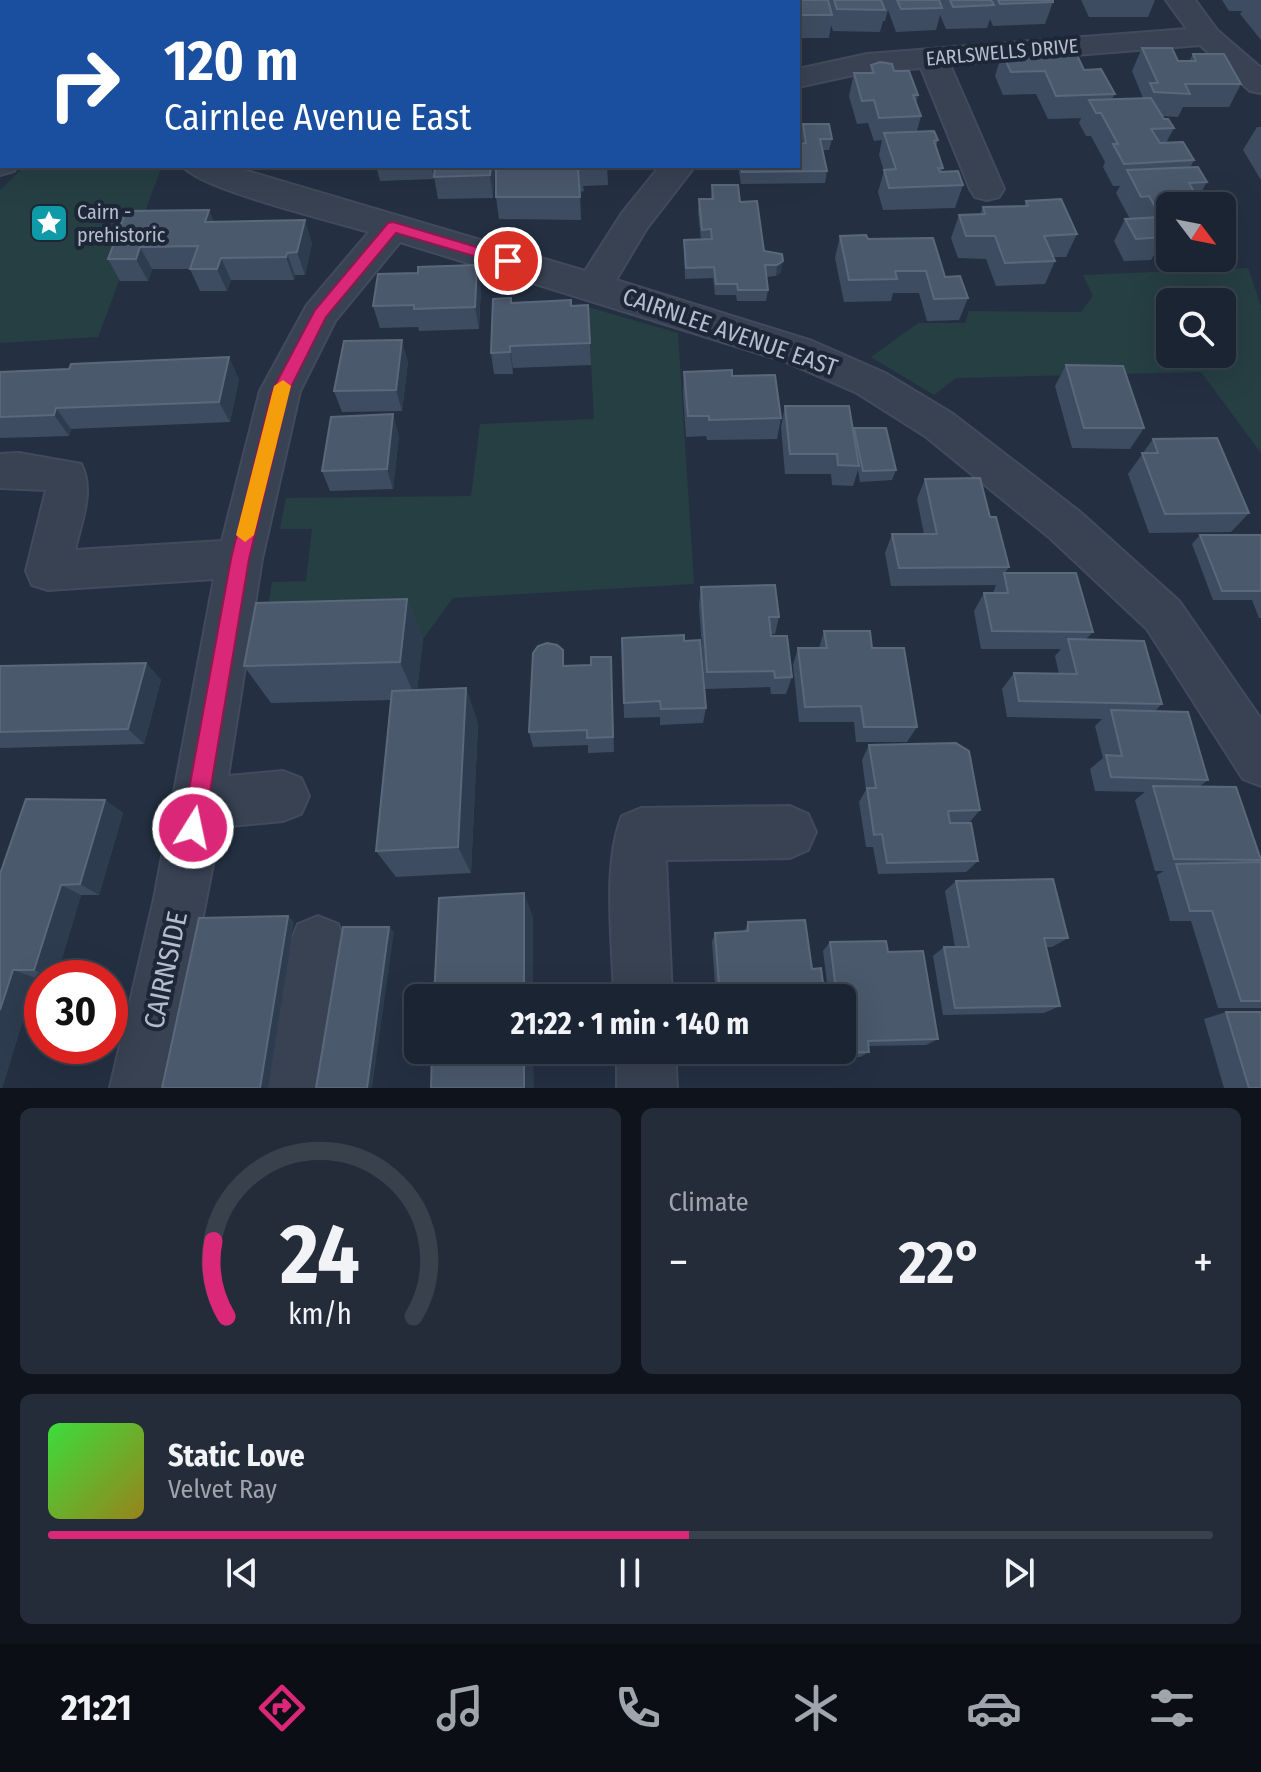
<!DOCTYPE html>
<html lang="en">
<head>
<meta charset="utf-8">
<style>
	body { margin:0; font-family:"Fira Sans Condensed",sans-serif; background:#242c3a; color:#f1f3f6; height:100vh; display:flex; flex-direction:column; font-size:30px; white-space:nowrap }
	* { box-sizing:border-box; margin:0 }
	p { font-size:26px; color:#a0a4ac }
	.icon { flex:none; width:44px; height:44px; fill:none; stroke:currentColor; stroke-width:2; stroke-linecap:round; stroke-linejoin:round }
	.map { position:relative; height:1088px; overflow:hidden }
	.panel { display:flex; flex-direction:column; gap:20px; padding:20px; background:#0f141c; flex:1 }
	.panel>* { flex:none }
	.banner { position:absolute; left:0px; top:0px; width:800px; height:168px; box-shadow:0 8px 32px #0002,0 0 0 2px #39414d; background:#1a4fa0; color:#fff; overflow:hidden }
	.needle { width:52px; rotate:122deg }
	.tools { position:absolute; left:1156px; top:192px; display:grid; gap:16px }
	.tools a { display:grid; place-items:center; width:80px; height:80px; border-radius:12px; background:#1b2432; box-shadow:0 8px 32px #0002,0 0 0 2px #39414d; font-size:40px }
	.speed { position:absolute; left:24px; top:960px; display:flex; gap:16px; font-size:40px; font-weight:700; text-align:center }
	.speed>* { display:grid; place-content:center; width:104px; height:104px; border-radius:50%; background:#1b2432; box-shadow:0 8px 32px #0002,0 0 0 2px #39414d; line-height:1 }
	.speed .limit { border:12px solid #d22; background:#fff; color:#111 }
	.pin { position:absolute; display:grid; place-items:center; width:68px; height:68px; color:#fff; margin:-34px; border:4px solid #fff; border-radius:50%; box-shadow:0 2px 8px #0007 }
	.me { position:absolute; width:88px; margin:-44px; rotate:10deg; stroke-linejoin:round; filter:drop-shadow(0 0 6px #0008) }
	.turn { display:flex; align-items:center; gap:28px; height:168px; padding:0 32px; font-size:36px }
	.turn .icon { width:104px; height:104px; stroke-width:2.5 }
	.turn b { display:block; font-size:56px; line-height:68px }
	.big { font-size:60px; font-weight:700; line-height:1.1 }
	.panel .tile { flex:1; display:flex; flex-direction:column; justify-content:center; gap:12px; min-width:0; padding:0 28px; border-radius:12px; background:#242c3a }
	.panel .dial { align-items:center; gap:0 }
	.dial svg { height:208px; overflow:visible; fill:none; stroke:#39414d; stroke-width:7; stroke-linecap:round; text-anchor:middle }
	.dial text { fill:#f1f3f6; stroke:none }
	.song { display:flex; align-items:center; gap:24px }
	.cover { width:96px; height:96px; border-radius:12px; background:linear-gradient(135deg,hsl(120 70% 55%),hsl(50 70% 35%)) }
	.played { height:8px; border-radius:4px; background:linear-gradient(90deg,#db2777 55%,#39414d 55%) }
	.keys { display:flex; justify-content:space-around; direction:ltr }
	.heat { display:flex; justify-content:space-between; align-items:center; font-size:44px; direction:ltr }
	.panel .tiles { flex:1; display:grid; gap:20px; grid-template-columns:1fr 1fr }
	.tile:last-child { grid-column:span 2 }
	.trip { position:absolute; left:404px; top:984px; width:452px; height:80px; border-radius:12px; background:#1b2432; box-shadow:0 8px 32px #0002,0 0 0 2px #39414d; font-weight:700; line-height:80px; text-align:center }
	.tab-bar { display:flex; height:128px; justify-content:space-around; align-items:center; background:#0b0e14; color:#a0a4ac }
	.tab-bar .icon { width:56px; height:56px }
	.tab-bar .current { color:#db2777 }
	.tab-bar b { font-size:36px; color:#f1f3f6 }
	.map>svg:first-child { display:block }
</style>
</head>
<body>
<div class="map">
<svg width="1261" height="1088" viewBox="0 0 1261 1088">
	<rect width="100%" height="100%" fill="#243042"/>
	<g fill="#263f43" fill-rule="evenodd">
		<polygon points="25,166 162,166 98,337 0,343 0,190"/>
		<path d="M 1248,268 L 1261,306 L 1261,453 L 1201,372 L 956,378 L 934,395 L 871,357 L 918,323 L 965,323 L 969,311 L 1081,312 L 1093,296 L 1083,275 ZM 1170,302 L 1222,302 L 1222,354 L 1170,354 Z"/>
		<polygon points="588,307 678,333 694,584 453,598 423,639 262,643 272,582 306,581 312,529 280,529 286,498 471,496 480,424 594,419"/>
	</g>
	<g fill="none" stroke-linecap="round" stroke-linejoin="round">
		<defs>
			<g id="minor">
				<rect x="96" y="0" width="28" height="2"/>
				<polygon points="479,0 510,0 511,2 480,2"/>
				<polygon points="1166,0 1195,0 1217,30 1261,68 1261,93 1250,91 1200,45 950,65 1004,189 999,197 987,200 975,197 970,189 921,68 867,72 798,87 798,69 867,54 1187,29"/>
				<polygon points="0,154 2,166 17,166 14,171 0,175"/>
				<path d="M 183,166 L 230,166 L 585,271 L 622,213 L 660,166 L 695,166 L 647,228 L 616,280 L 812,341 L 885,373 L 953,414 L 1080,512 L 1179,601 L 1261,719 L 1261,786 L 1243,779 L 1147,629 L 1050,538 L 925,436 L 857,393 L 784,361 L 400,242 L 335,321 L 300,391 L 262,559 L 228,776 L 283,771 L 301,778 L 309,796 L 301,814 L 283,821 L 220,827 L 170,1088 L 110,1088 L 154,899 L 214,579 L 48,590 L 32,585 L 26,571 L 46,490 L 0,488 L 0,454 L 19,453 L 81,464 C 95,491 81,522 75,550 L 222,541 L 260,391 L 307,305 L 369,232 C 336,222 199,189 183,166 Z"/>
				<path d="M 790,806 L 808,814 L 816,832 L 808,850 L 790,858 L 666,860 L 672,998 L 614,998 C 613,944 602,865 622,816 L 641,808 Z"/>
				<polygon points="318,916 338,924 346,944 324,1088 264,1088 290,944 298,924"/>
				<polygon points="617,1050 675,1050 677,1088 617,1088"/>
			</g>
		</defs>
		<use href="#minor" stroke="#424b5b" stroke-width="4"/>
		<use href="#minor" fill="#384252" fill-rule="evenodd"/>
	</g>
	<g fill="#3e4c61">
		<polygon points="0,0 40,0 38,2 2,2 2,42 0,42"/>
		<polygon points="259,0 337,0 337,2 260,2"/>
		<rect x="588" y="0" width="60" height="2"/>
		<polygon points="770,0 1053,0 1053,2 1045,24 993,26 990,19 987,28 946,29 940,15 936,30 896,32 888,10 885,21 883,21 880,32 833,31 831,25 829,38 798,38 798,2 770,2"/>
		<polygon points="1081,0 1155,0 1148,17 1089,17"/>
		<polygon points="1222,0 1261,0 1261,40 1240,14 1242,11 1229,11"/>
		<polygon points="1142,48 1178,61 1189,61 1193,54 1241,84 1229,107 1183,107 1178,117 1162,116 1174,128 1166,143 1194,160 1190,168 1207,182 1198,198 1170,206 1170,249 1157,250 1151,260 1124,261 1114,241 1125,219 1130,219 1116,193 1120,186 1113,186 1103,167 1105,162 1091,136 1086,136 1079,123 1081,118 1048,119 1036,94 1003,95 995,76 1002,53 1084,70 1115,94 1112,99 1143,98 1132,71"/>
		<polygon points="871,65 894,71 918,95 916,103 921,116 917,131 938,140 936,147 943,168 942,172 963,185 955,208 883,210 878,192 884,171 879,155 882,140 874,141 868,123 857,124 849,96 854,73 870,73"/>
		<polygon points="803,124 832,139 829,150 823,150 827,171 825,183 741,184 738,166 798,166 803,143 801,136"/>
		<polygon points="1257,127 1261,127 1261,180 1243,150"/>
		<polygon points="376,166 435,166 434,179 380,181"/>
		<polygon points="435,166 495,166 493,198 438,199 434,177"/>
		<polygon points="582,166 607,166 608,185 583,186 584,191 580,192 581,220 499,219 496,197"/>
		<polygon points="712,185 740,202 764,251 782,254 781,272 776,276 766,277 768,290 766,301 737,301 736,295 715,295 713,278 685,279 684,240 701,240 698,211 699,199 711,199"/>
		<polygon points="1026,201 1077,234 1066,257 1053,257 1055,261 1045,284 996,286 986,259 958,258 951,238 959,215 980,214 983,207 1024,206"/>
		<polygon points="209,210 214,222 312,243 305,275 295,275 294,280 231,280 227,291 200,291 190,269 152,269 148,281 120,281 108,259"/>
		<polygon points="840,236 868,239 945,277 968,298 959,320 927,321 919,293 893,293 891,301 844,302 835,258"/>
		<polygon points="477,265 481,287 479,329 419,331 418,327 380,328 373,306 418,273"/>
		<polygon points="512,303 571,306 588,305 591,365 513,368 513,374 494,374 491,353"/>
		<polygon points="408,362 402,411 342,412 334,391"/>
		<polygon points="1066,365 1144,428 1130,449 1072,448 1055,386"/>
		<polygon points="0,372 239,379 230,422 71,429 69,436 0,438"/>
		<polygon points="684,372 732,376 781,418 777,439 707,440 706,436 686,437 683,393"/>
		<polygon points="785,406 853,430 896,470 892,480 860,482 858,470 853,486 832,485 831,474 785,474 781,427"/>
		<polygon points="399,435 393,489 330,491 322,471"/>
		<polygon points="1153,439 1249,513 1231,532 1149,533 1128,474"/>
		<polygon points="925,479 990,517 1009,567 1005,573 1093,632 1086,639 1162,704 1155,711 1208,780 1199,787 1261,860 1256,862 1261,862 1261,1008 1218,1008 1191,921 1170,921 1157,875 1164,871 1155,871 1135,800 1145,792 1095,791 1090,769 1103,758 1095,726 1102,719 1007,717 1002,689 1014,673 1059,674 1055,656 1061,649 981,649 974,611 984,593 993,593 996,585 891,586 885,553 892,534 924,534 917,499"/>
		<polygon points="1200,535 1261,535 1261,618 1259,618 1252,600 1213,600 1192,544"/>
		<polygon points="701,587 779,617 775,634 771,634 792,677 786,694 771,694 770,687 705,689 699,605"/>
		<polygon points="407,599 423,639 417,690 466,688 478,724 471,873 396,877 376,851 391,700 271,703 244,666"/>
		<polygon points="824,631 872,648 917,727 907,742 856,742 854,722 799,722 793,665 798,648 819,648"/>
		<polygon points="622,638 684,641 706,708 703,723 660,725 660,717 624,718"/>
		<polygon points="611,657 614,752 588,753 588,745 533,747 529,732 565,666 591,665"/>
		<polygon points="146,663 161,680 144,744 0,748 0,666"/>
		<polygon points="869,745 980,810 969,823 978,861 966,872 878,874 873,847 866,847 859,802 866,790 862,760"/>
		<polygon points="105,800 123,813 99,895 81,895 56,978 36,978 2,1088 0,874"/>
		<polygon points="956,881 1068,938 1052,947 1046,947 1060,1006 1044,1013 943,1015 933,956 944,947 955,947 945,891"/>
		<polygon points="748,922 812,969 825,998 716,998 712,942 715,933 744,932"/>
		<polygon points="830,942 888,952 938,1039 926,1045 869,1046 869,1052 860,1057 836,1058 835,1050 842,1050 842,998 829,998 823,951"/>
		<polygon points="1226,1012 1261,1088 1224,1088 1204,1019"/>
		<polygon points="789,1050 832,1050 833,1052 825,1057 790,1060"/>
	</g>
	<g fill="#2e3c50">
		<polygon points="2,15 2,30 0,27 0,17"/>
		<polygon points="0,42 2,46 2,67 0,69"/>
		<polygon points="431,166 435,166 434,179"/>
		<polygon points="491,166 495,166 493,198 490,175"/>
		<polygon points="209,210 219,232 205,222"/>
		<polygon points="305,220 312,243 305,275 297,252"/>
		<polygon points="140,247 152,269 148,281 136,259"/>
		<polygon points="287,253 295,275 294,280 286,257"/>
		<polygon points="221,258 231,280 227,291 217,269"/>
		<polygon points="783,261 781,272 776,276 777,265"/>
		<polygon points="477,265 481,287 479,329 475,307"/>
		<polygon points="402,340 408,362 402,411 396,390"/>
		<polygon points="510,346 513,368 513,374 510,352"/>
		<polygon points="229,357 239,379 230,422 219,402"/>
		<polygon points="56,408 71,429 69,436 54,415"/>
		<polygon points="393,414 399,435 393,489 387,469"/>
		<polygon points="407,599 423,639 416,699 400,662"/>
		<polygon points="146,663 161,680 144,744 128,729"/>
		<polygon points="466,688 478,724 471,873 458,847"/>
		<polygon points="105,800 123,813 99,895 80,884"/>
		<polygon points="61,885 81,895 56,978 34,970"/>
		<polygon points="524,893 533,917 533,998 524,998"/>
		<polygon points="288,916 294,922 268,1088 260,1088"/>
		<polygon points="389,927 394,932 372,1088 367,1088"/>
		<polygon points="13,970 36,978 2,1088 0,1088 0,1010"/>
		<polygon points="524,1050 533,1050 534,1088 524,1088"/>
	</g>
	<g fill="#4b596d" stroke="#5b687c" stroke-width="2">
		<polygon points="0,0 18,0 16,2 2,2 2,15 0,17"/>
		<polygon points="153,0 158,0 200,1 152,2"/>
		<polygon points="277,0 313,0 312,2 276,2"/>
		<rect x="607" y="0" width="27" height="2"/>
		<polygon points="682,0 713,0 714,2 683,2"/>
		<polygon points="727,0 763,0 763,2 728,2"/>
		<polygon points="774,0 828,0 832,15 798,15 798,2 775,2"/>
		<polygon points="834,0 881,0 885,10 837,9"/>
		<polygon points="897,0 939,0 942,8 901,9"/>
		<polygon points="950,0 991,0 994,5 953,7"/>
		<polygon points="998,0 1053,0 1053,2 1000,4"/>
		<polygon points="1142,48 1172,48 1178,61 1196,61 1193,54 1224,54 1241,84 1185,84 1190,94 1154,92 1150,83 1158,83"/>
		<polygon points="1075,51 1084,70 1101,69 1115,94 1056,96 1045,71 1011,72 1002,53"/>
		<polygon points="880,62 892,64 894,71 909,71 918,95 913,95 921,116 879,118 874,100 862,101 854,73 874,73 871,65"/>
		<polygon points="1151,98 1164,119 1168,119 1174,128 1151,129 1160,143 1183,142 1194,160 1124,164 1113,144 1118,144 1101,113 1096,113 1089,100"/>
		<polygon points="803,124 829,124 832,139 820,139 827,171 742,172 741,166 798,166 798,144 806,143"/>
		<polygon points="934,131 938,140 934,141 943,168 938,168 940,172 958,171 963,185 889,188 884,170 896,169 884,133"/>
		<polygon points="435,166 491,166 490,175 434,177"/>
		<polygon points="532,166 582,166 583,169 578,169 580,197 496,197 496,169 532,167"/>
		<polygon points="1198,167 1207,182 1189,183 1202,206 1170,206 1170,227 1159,228 1164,237 1136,239 1125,219 1161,217 1149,196 1141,197 1127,170"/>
		<polygon points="712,185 738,185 740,202 757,201 764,251 782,254 783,261 777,265 765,265 768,290 738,290 737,284 716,284 714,267 686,268 684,240 712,239 711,229 702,230 699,199 713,199"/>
		<polygon points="1061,199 1077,234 1044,236 1055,261 1005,263 995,236 966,236 959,215 985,214 983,207 1028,206 1026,201"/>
		<polygon points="209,210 205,222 305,220 297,252 287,253 286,257 221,258 217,269 190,269 198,246 140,247 136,259 108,259 126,211"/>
		<polygon points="866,235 868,239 933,238 945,277 960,276 968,298 934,299 926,271 895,271 897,279 849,280 840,236"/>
		<polygon points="477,265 475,307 414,309 414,305 373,306 378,274 418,273 418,267"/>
		<polygon points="511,298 511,303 571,300 571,306 588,305 590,343 510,346 510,352 491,353 493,299"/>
		<polygon points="402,340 396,390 334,391 344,341"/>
		<polygon points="229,357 219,402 56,408 54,415 0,417 0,372 69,369 71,364"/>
		<polygon points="1066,365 1123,366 1144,428 1084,428"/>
		<polygon points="732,370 732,376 775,375 781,418 709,420 709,416 688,416 684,372"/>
		<polygon points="785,406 849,406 859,466 838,465 837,454 790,454"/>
		<polygon points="393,414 387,469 322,471 331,417"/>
		<polygon points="854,428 886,428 896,470 863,471"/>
		<polygon points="1217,438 1249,513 1165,514 1142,453 1158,453 1153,439"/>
		<polygon points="980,478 990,517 996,517 1009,567 899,568 892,534 937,534 925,479"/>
		<polygon points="1200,535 1261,535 1261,591 1222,591"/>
		<polygon points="1004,573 1076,573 1093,632 992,631 984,593 1008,593"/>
		<polygon points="775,585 779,617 769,617 771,636 787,636 792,677 775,678 774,671 707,672 701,587"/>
		<polygon points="407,599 400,662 244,666 256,603"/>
		<polygon points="824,631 870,631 872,648 904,648 917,727 864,727 861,706 805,707 798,648 827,648"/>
		<polygon points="684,635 684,641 700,640 706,708 661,709 660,701 624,703 622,638"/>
		<polygon points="1068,639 1144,641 1162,704 1019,701 1014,673 1077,674"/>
		<polygon points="547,643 557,645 563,650 563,666 591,665 591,657 611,657 613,737 587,738 587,730 529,732 533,653 538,646"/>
		<polygon points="146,663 128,729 0,732 0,666"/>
		<polygon points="466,688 458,847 376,851 392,691"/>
		<polygon points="1111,710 1188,712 1208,780 1111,777 1106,755 1122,756"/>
		<polygon points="956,743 969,751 980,810 948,811 950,823 971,823 978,861 887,863 882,834 874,835 867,788 876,788 869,745"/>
		<polygon points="1153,786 1236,787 1261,860 1174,859"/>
		<polygon points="26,799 105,800 80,884 61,885 34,970 13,970 0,1010 0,874"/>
		<polygon points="1261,862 1261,1001 1241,1001 1212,911 1190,911 1176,864"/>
		<polygon points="1053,879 1068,938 1044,938 1060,1006 955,1008 944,947 969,947 956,881"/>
		<polygon points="524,893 524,998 434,998 439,898"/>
		<polygon points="288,916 260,1088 162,1088 199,918"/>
		<polygon points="805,920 812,969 821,968 825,998 720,998 715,933 748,931 748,922"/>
		<polygon points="343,927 389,927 367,1088 316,1088"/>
		<polygon points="886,941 888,952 923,951 938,1039 868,1041 869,1052 845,1053 842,1034 842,998 837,998 830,942"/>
		<polygon points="1226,1012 1261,1012 1261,1088 1249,1088"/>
		<polygon points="432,1050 524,1050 524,1088 431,1088"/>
		<polygon points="796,1050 832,1050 833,1052 796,1055"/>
	</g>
	<polygon fill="#db2777" stroke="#8e194d" stroke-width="2" points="393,222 513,258 515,261 508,266 396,233 326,317 289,391 249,559 204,828 201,836 193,839 186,836 182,828 231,559 272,391 315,310 388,223"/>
	<polygon fill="#f59e0b" points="283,380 291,386 254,535 245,542 236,535 274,386"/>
	<defs>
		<symbol id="sight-square" viewBox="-11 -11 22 22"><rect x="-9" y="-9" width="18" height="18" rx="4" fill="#0f9aa8" stroke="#1d2737"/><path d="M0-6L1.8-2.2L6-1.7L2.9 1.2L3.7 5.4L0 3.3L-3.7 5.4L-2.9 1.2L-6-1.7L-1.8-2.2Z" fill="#fff"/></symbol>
	</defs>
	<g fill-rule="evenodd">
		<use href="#sight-square" x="27" y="201" width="44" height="44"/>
	</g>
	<g text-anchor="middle" stroke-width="8" stroke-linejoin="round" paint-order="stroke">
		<g font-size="20" fill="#b5bdcc" stroke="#1d2737">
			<text transform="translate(1002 52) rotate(-5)" y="7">EARLSWELLS DRIVE</text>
		</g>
		<g font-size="20" fill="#b5bdcc" stroke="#1d2737" text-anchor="start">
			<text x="77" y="219">Cairn -<tspan x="77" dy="23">prehistoric</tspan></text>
		</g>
		<g font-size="24" fill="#b5bdcc" stroke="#1d2737">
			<text transform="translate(730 332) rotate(19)" y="8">CAIRNLEE AVENUE EAST</text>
		</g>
		<g font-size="28" fill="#b5bdcc" stroke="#1d2737">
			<text transform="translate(165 970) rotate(-78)" y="10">CAIRNSIDE</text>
		</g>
	</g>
</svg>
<div class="tools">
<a><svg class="needle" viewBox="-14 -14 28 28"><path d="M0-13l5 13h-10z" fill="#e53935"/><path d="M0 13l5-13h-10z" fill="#a0a4ac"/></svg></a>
<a><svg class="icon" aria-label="search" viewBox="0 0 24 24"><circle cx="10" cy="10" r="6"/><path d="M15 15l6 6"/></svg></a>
</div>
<div class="speed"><div class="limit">30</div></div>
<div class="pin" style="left:508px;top:261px;background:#d93025"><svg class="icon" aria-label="arrive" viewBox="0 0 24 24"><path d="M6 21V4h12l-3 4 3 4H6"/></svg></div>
<svg class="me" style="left:193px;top:828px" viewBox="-20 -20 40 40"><circle r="17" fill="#db2777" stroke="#fff" stroke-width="3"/><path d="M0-11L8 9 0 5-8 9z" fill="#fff"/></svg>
<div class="trip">21:22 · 1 min · 140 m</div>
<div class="banner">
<div class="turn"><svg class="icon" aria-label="right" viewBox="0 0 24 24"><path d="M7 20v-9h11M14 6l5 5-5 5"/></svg><div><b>120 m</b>Cairnlee Avenue East</div></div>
</div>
</div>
<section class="panel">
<div class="tiles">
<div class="tile dial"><svg viewBox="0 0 100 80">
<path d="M14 69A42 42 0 1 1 86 69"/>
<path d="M14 69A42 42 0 0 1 9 40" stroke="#db2777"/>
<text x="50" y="56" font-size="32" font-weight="700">24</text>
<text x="50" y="72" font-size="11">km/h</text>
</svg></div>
<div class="tile"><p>Climate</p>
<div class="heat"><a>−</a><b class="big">22°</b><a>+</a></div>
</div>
<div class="tile">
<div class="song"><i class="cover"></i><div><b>Static Love</b><p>Velvet Ray</p></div></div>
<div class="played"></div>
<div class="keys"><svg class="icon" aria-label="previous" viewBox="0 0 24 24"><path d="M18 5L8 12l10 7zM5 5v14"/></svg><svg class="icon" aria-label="pause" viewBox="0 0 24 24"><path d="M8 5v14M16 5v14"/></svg><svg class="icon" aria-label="next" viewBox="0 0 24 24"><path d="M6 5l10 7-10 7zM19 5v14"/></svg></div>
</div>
</div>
</section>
<nav class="tab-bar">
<b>21:21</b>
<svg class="icon current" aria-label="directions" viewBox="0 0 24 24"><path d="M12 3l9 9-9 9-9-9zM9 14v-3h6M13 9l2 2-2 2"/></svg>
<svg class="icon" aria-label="music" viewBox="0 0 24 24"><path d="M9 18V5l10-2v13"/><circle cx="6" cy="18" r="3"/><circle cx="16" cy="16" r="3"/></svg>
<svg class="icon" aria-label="phone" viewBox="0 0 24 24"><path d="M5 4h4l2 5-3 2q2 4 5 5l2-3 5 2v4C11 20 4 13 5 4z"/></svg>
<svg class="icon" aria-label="climate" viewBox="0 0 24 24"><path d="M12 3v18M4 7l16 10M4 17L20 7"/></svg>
<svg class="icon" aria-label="car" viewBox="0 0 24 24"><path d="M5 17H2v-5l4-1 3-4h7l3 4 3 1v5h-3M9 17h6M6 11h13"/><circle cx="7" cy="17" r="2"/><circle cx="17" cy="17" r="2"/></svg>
<svg class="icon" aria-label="filters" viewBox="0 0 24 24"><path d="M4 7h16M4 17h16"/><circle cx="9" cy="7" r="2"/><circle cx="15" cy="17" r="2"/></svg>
</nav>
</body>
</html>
